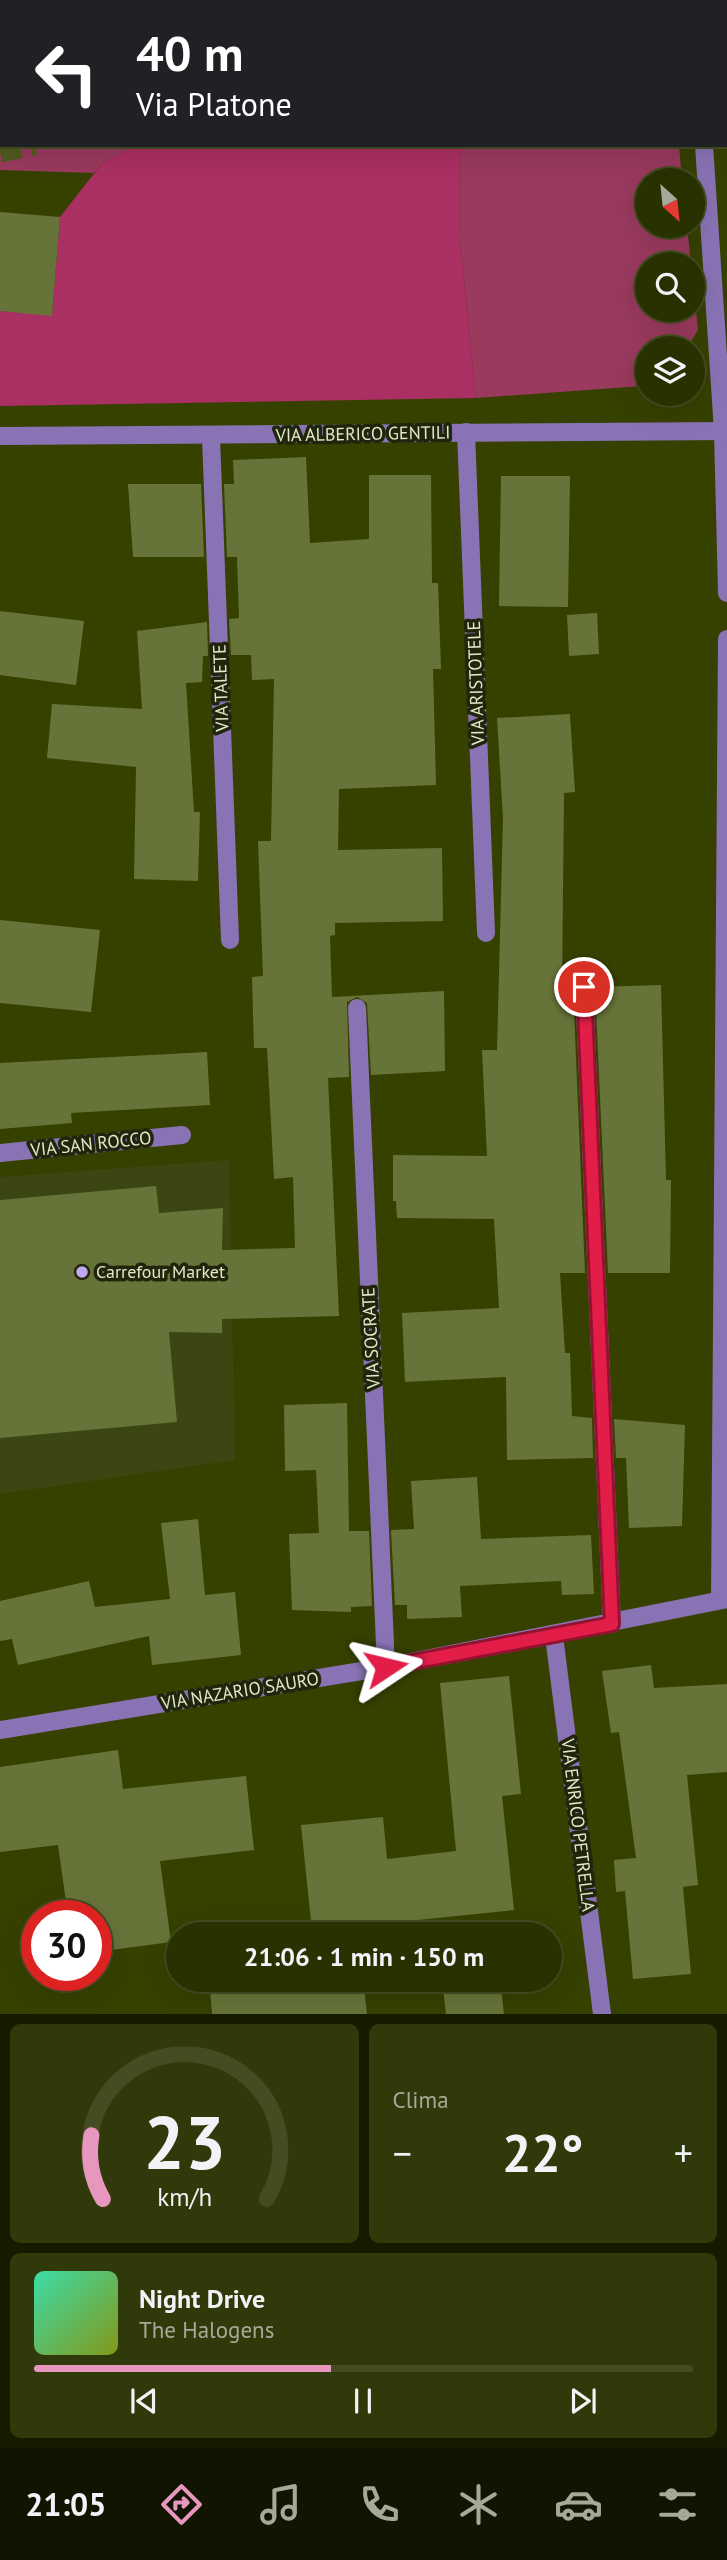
<!DOCTYPE html>
<html lang="it">
<head>
<meta charset="utf-8">
<style>
	body { margin:0; font-family:"PT Sans",sans-serif; background:#30390a; color:#f1f3f6; height:100vh; display:flex; flex-direction:column; font-size:26px; white-space:nowrap }
	* { box-sizing:border-box; margin:0 }
	p { font-size:23px; color:#a5a999 }
	.icon { flex:none; width:38px; height:38px; fill:none; stroke:currentColor; stroke-width:2; stroke-linecap:round; stroke-linejoin:round }
	.map { position:relative; height:2014px; overflow:hidden }
	.details { display:flex; flex-direction:column; gap:10px; padding:10px; background:#161b00; flex:1 }
	.details>* { flex:none }
	.hud { position:absolute; left:0px; top:0px; width:728px; height:147px; box-shadow:0 7px 28px #0002,0 0 0 2px #444c22; background:#202124; color:#fff; overflow:hidden }
	.needle { width:46px; rotate:153deg }
	.fabs { position:absolute; left:635px; top:168px; display:grid; gap:14px }
	.fabs a { display:grid; place-items:center; width:70px; height:70px; border-radius:50%; background:#283100; box-shadow:0 7px 28px #0002,0 0 0 2px #444c22; font-size:35px }
	.speed { position:absolute; left:21px; top:1900px; display:flex; gap:14px; font-size:35px; font-weight:700; text-align:center }
	.speed>* { display:grid; place-content:center; width:91px; height:91px; border-radius:50%; background:#283100; box-shadow:0 7px 28px #0002,0 0 0 2px #444c22; line-height:1 }
	.speed .limit { border:10px solid #d22; background:#fff; color:#111 }
	.pin { position:absolute; display:grid; place-items:center; width:60px; height:60px; color:#fff; margin:-30px; border:4px solid #fff; border-radius:50%; box-shadow:0 2px 7px #0007 }
	.me { position:absolute; width:77px; margin:-38px; rotate:80deg; stroke-linejoin:round; filter:drop-shadow(0 0 5px #0008) }
	.turn { display:flex; align-items:center; gap:24px; height:147px; padding:0 21px; font-size:32px }
	.turn .icon { width:91px; height:91px; stroke-width:2.5 }
	.turn b { display:block; font-size:49px; line-height:60px }
	.big { font-size:52px; font-weight:700; line-height:1.1 }
	.details .widget { flex:1; display:flex; flex-direction:column; justify-content:center; gap:10px; min-width:0; padding:0 24px; border-radius:10px; background:#30390a }
	.details .dial { align-items:center; gap:0 }
	.dial svg { height:182px; overflow:visible; fill:none; stroke:#444c22; stroke-width:7; stroke-linecap:round; text-anchor:middle }
	.dial text { fill:#f1f3f6; stroke:none }
	.song { display:flex; align-items:center; gap:21px }
	.cover { width:84px; height:84px; border-radius:10px; background:linear-gradient(135deg,hsl(160 70% 55%),hsl(70 70% 35%)) }
	.played { height:7px; border-radius:4px; background:linear-gradient(90deg,#e797bd 45%,#444c22 45%) }
	.keys { display:flex; justify-content:space-around; direction:ltr }
	.heat { display:flex; justify-content:space-between; align-items:center; font-size:38px; direction:ltr }
	.details .tiles { flex:1; display:grid; gap:10px; grid-template-columns:1fr 1fr }
	.widget:last-child { grid-column:span 2 }
	.trip { position:absolute; left:166px; top:1922px; width:396px; height:70px; border-radius:35px; background:#283100; box-shadow:0 7px 28px #0002,0 0 0 2px #444c22; font-weight:700; line-height:70px; text-align:center }
	.tabs { display:flex; height:112px; justify-content:space-around; align-items:center; background:#101400; color:#a5a999 }
	.tabs .icon { width:49px; height:49px }
	.tabs .current { color:#e797bd }
	.tabs b { font-size:32px; color:#f1f3f6 }
	.map>svg:first-child { display:block }
</style>
</head>
<body>
<div class="map">
<svg width="727" height="2014" viewBox="0 0 727 2014">
	<rect width="100%" height="100%" fill="#364100"/>
	<polygon fill="#3c4612" points="229,1160 235,1460 0,1494 0,1177"/>
	<g fill="#993a5e">
		<polygon points="297,0 663,0 663,2 278,2"/>
		<polygon points="0,60 2,145 139,145 103,162 94,173 0,170"/>
		<polygon points="461,145 679,145 682,180 648,180 648,226 687,226 691,264 648,264 648,310 693,310 693,280 698,330 687,348 648,348 647,384 642,386 476,398 460,238"/>
	</g>
	<polygon fill="#aa2f62" points="139,145 461,145 460,238 476,398 0,406 0,311 52,315 60,217 103,162"/>
	<g fill="#677439">
		<polygon points="0,212 60,217 52,316 0,311"/>
		<polygon points="306,457 310,543 369,539 369,475 431,475 432,583 438,583 441,669 433,669 436,785 339,789 338,850 442,848 443,921 335,923 335,935 330,936 332,997 444,991 445,1071 371,1075 367,1003 357,997 347,1002 349,1077 328,1078 339,1316 222,1319 222,1333 169,1332 177,1422 0,1438 0,1200 156,1186 159,1213 223,1208 222,1250 295,1248 293,1177 274,1179 267,1048 254,1048 252,977 263,976 258,841 271,841 274,679 252,680 251,655 231,655 229,619 239,618 237,557 227,557 224,484 234,484 233,460"/>
		<polygon points="501,476 570,476 568,607 499,606"/>
		<polygon points="128,484 201,484 204,557 133,557"/>
		<polygon points="0,611 84,621 76,685 0,675"/>
		<polygon points="597,613 599,654 569,656 567,615"/>
		<polygon points="207,622 208,656 203,656 202,682 186,683 194,812 200,812 198,881 134,879 136,767 47,758 52,704 142,709 137,631"/>
		<polygon points="570,714 575,792 564,793 562,988 573,987 585,1273 560,1273 565,1353 570,1353 572,1416 592,1418 593,1458 507,1460 506,1377 405,1382 402,1313 499,1308 494,1219 397,1218 396,1201 393,1201 393,1155 487,1156 482,1050 497,1050 503,818 497,718"/>
		<polygon points="0,920 100,930 91,1012 0,1003"/>
		<polygon points="661,985 666,1180 671,1180 670,1273 608,1273 595,987"/>
		<polygon points="207,1052 210,1105 71,1113 72,1123 0,1129 0,1063"/>
		<polygon points="347,1403 349,1531 369,1531 372,1606 351,1607 351,1612 292,1610 289,1534 319,1533 316,1470 285,1471 284,1405"/>
		<polygon points="614,1419 685,1425 682,1526 629,1528 626,1458 616,1458"/>
		<polygon points="477,1477 481,1539 591,1535 594,1594 562,1595 561,1581 460,1586 462,1617 407,1619 407,1605 395,1605 391,1530 414,1529 411,1481"/>
		<polygon points="198,1519 205,1595 235,1592 241,1655 152,1665 149,1636 18,1665 12,1639 0,1641 0,1601 89,1581 95,1607 170,1599 161,1523"/>
		<polygon points="651,1665 654,1688 727,1684 727,1772 687,1775 698,1885 683,1887 691,1974 633,1979 625,1891 616,1892 614,1860 636,1858 619,1732 611,1733 602,1671"/>
		<polygon points="509,1676 521,1794 502,1796 514,1910 312,1931 301,1825 383,1817 387,1859 456,1851 440,1683"/>
		<polygon points="118,1750 123,1789 246,1776 254,1850 160,1861 171,1942 96,1952 96,1916 68,1916 58,1845 0,1852 0,1767"/>
		<polygon points="209,1979 363,1979 367,2014 212,2014"/>
		<polygon points="442,1979 500,1979 504,2014 446,2014"/>
	</g>
	<g fill="none" stroke-linecap="round" stroke-linejoin="round">
		<g stroke="#4f5a1e" stroke-width="21" stroke-dasharray="21 10" stroke-linecap="butt">
			<polyline points="726,25 727,25"/>
			<polyline points="726,89 727,89"/>
			<polyline points="0,100 2,100"/>
			<polyline points="0,152 35,145"/>
		</g>
		<polyline stroke="#919b6d" stroke-width="4.5" stroke-dasharray="2 5" stroke-linecap="butt" points="692,0 692,2"/>
		<g stroke="#8a73b5" stroke-width="18">
			<polyline points="704,145 723,431 727,593"/>
			<polyline points="466,432 486,933"/>
			<polyline points="0,436 727,431"/>
			<polyline points="211,437 230,940"/>
			<polyline points="584,987 612,1624"/>
			<polyline points="357,1008 386,1667"/>
			<polyline points="0,1153 182,1135"/>
			<polyline points="720,1600 727,639"/>
			<polyline points="554,1636 602,2014"/>
			<polyline points="0,1730 386,1667 727,1599"/>
		</g>
	</g>
	<g fill="none" stroke-linecap="round" stroke-linejoin="round">
		<defs>
			<polyline id="route" points="386,1667 612,1624 584,987"/>
		</defs>
		<use href="#route" stroke="#92132f" stroke-width="18"/>
		<use href="#route" stroke="#e11d48" stroke-width="12"/>
	</g>
	<circle fill="#c1a8f3" stroke="#20250c" stroke-width="2.5" cx="82" cy="1272" r="7"/>
	<g text-anchor="middle" stroke-width="7" stroke-linejoin="round" paint-order="stroke">
		<g font-size="18" fill="#dfe8c9" stroke="#20250c">
			<text transform="translate(363 434) rotate(-1)" y="6">VIA ALBERICO GENTILI</text>
			<text transform="translate(476 683) rotate(-92)" y="6">VIA ARISTOTELE</text>
			<text transform="translate(221 688) rotate(-92)" y="6">VIA TALETE</text>
			<text transform="translate(91 1144) rotate(-6)" y="6">VIA SAN ROCCO</text>
			<text transform="translate(371 1338) rotate(-93)" y="6">VIA SOCRATE</text>
			<text transform="translate(240 1691) rotate(-9)" y="6">VIA NAZARIO SAURO</text>
			<text transform="translate(578 1825) rotate(83)" y="6">VIA ENRICO PETRELLA</text>
		</g>
		<g font-size="18" fill="#dfe8c9" stroke="#20250c" text-anchor="start">
			<text x="96" y="1278">Carrefour Market</text>
		</g>
	</g>
</svg>
<div class="fabs">
<a><svg class="needle" viewBox="-14 -14 28 28"><path d="M0-13l5 13h-10z" fill="#e53935"/><path d="M0 13l5-13h-10z" fill="#a5a999"/></svg></a>
<a><svg class="icon" aria-label="search" viewBox="0 0 24 24"><circle cx="10" cy="10" r="6"/><path d="M15 15l6 6"/></svg></a>
<a><svg class="icon" aria-label="layers" viewBox="0 0 24 24"><path d="M12 4l9 5-9 5-9-5zM3 14l9 5 9-5"/></svg></a>
</div>
<div class="speed"><div class="limit">30</div></div>
<div class="pin" style="left:584px;top:987px;background:#d93025"><svg class="icon" aria-label="arrive" viewBox="0 0 24 24"><path d="M6 21V4h12l-3 4 3 4H6"/></svg></div>
<svg class="me" style="left:386px;top:1667px" viewBox="-20 -20 40 40"><path d="M0-17L14 15 0 8-14 15z" fill="#e11d48" stroke="#fff" stroke-width="4"/></svg>
<div class="trip">21:06 · 1 min · 150 m</div>
<div class="hud">
<div class="turn"><svg class="icon" aria-label="left" viewBox="0 0 24 24"><path d="M17 20v-9H6M10 6l-5 5 5 5"/></svg><div><b>40 m</b>Via Platone</div></div>
</div>
</div>
<section class="details">
<div class="tiles">
<div class="widget dial"><svg viewBox="0 0 100 80">
<path d="M14 69A42 42 0 1 1 86 69"/>
<path d="M14 69A42 42 0 0 1 9 41" stroke="#e797bd"/>
<text x="50" y="56" font-size="32" font-weight="700">23</text>
<text x="50" y="72" font-size="11">km/h</text>
</svg></div>
<div class="widget"><p>Clima</p>
<div class="heat"><a>−</a><b class="big">22°</b><a>+</a></div>
</div>
<div class="widget">
<div class="song"><i class="cover"></i><div><b>Night Drive</b><p>The Halogens</p></div></div>
<div class="played"></div>
<div class="keys"><svg class="icon" aria-label="previous" viewBox="0 0 24 24"><path d="M18 5L8 12l10 7zM5 5v14"/></svg><svg class="icon" aria-label="pause" viewBox="0 0 24 24"><path d="M8 5v14M16 5v14"/></svg><svg class="icon" aria-label="next" viewBox="0 0 24 24"><path d="M6 5l10 7-10 7zM19 5v14"/></svg></div>
</div>
</div>
</section>
<nav class="tabs">
<b>21:05</b>
<svg class="icon current" aria-label="directions" viewBox="0 0 24 24"><path d="M12 3l9 9-9 9-9-9zM9 14v-3h6M13 9l2 2-2 2"/></svg>
<svg class="icon" aria-label="music" viewBox="0 0 24 24"><path d="M9 18V5l10-2v13"/><circle cx="6" cy="18" r="3"/><circle cx="16" cy="16" r="3"/></svg>
<svg class="icon" aria-label="phone" viewBox="0 0 24 24"><path d="M5 4h4l2 5-3 2q2 4 5 5l2-3 5 2v4C11 20 4 13 5 4z"/></svg>
<svg class="icon" aria-label="climate" viewBox="0 0 24 24"><path d="M12 3v18M4 7l16 10M4 17L20 7"/></svg>
<svg class="icon" aria-label="car" viewBox="0 0 24 24"><path d="M5 17H2v-5l4-1 3-4h7l3 4 3 1v5h-3M9 17h6M6 11h13"/><circle cx="7" cy="17" r="2"/><circle cx="17" cy="17" r="2"/></svg>
<svg class="icon" aria-label="filters" viewBox="0 0 24 24"><path d="M4 7h16M4 17h16"/><circle cx="9" cy="7" r="2"/><circle cx="15" cy="17" r="2"/></svg>
</nav>
</body>
</html>
